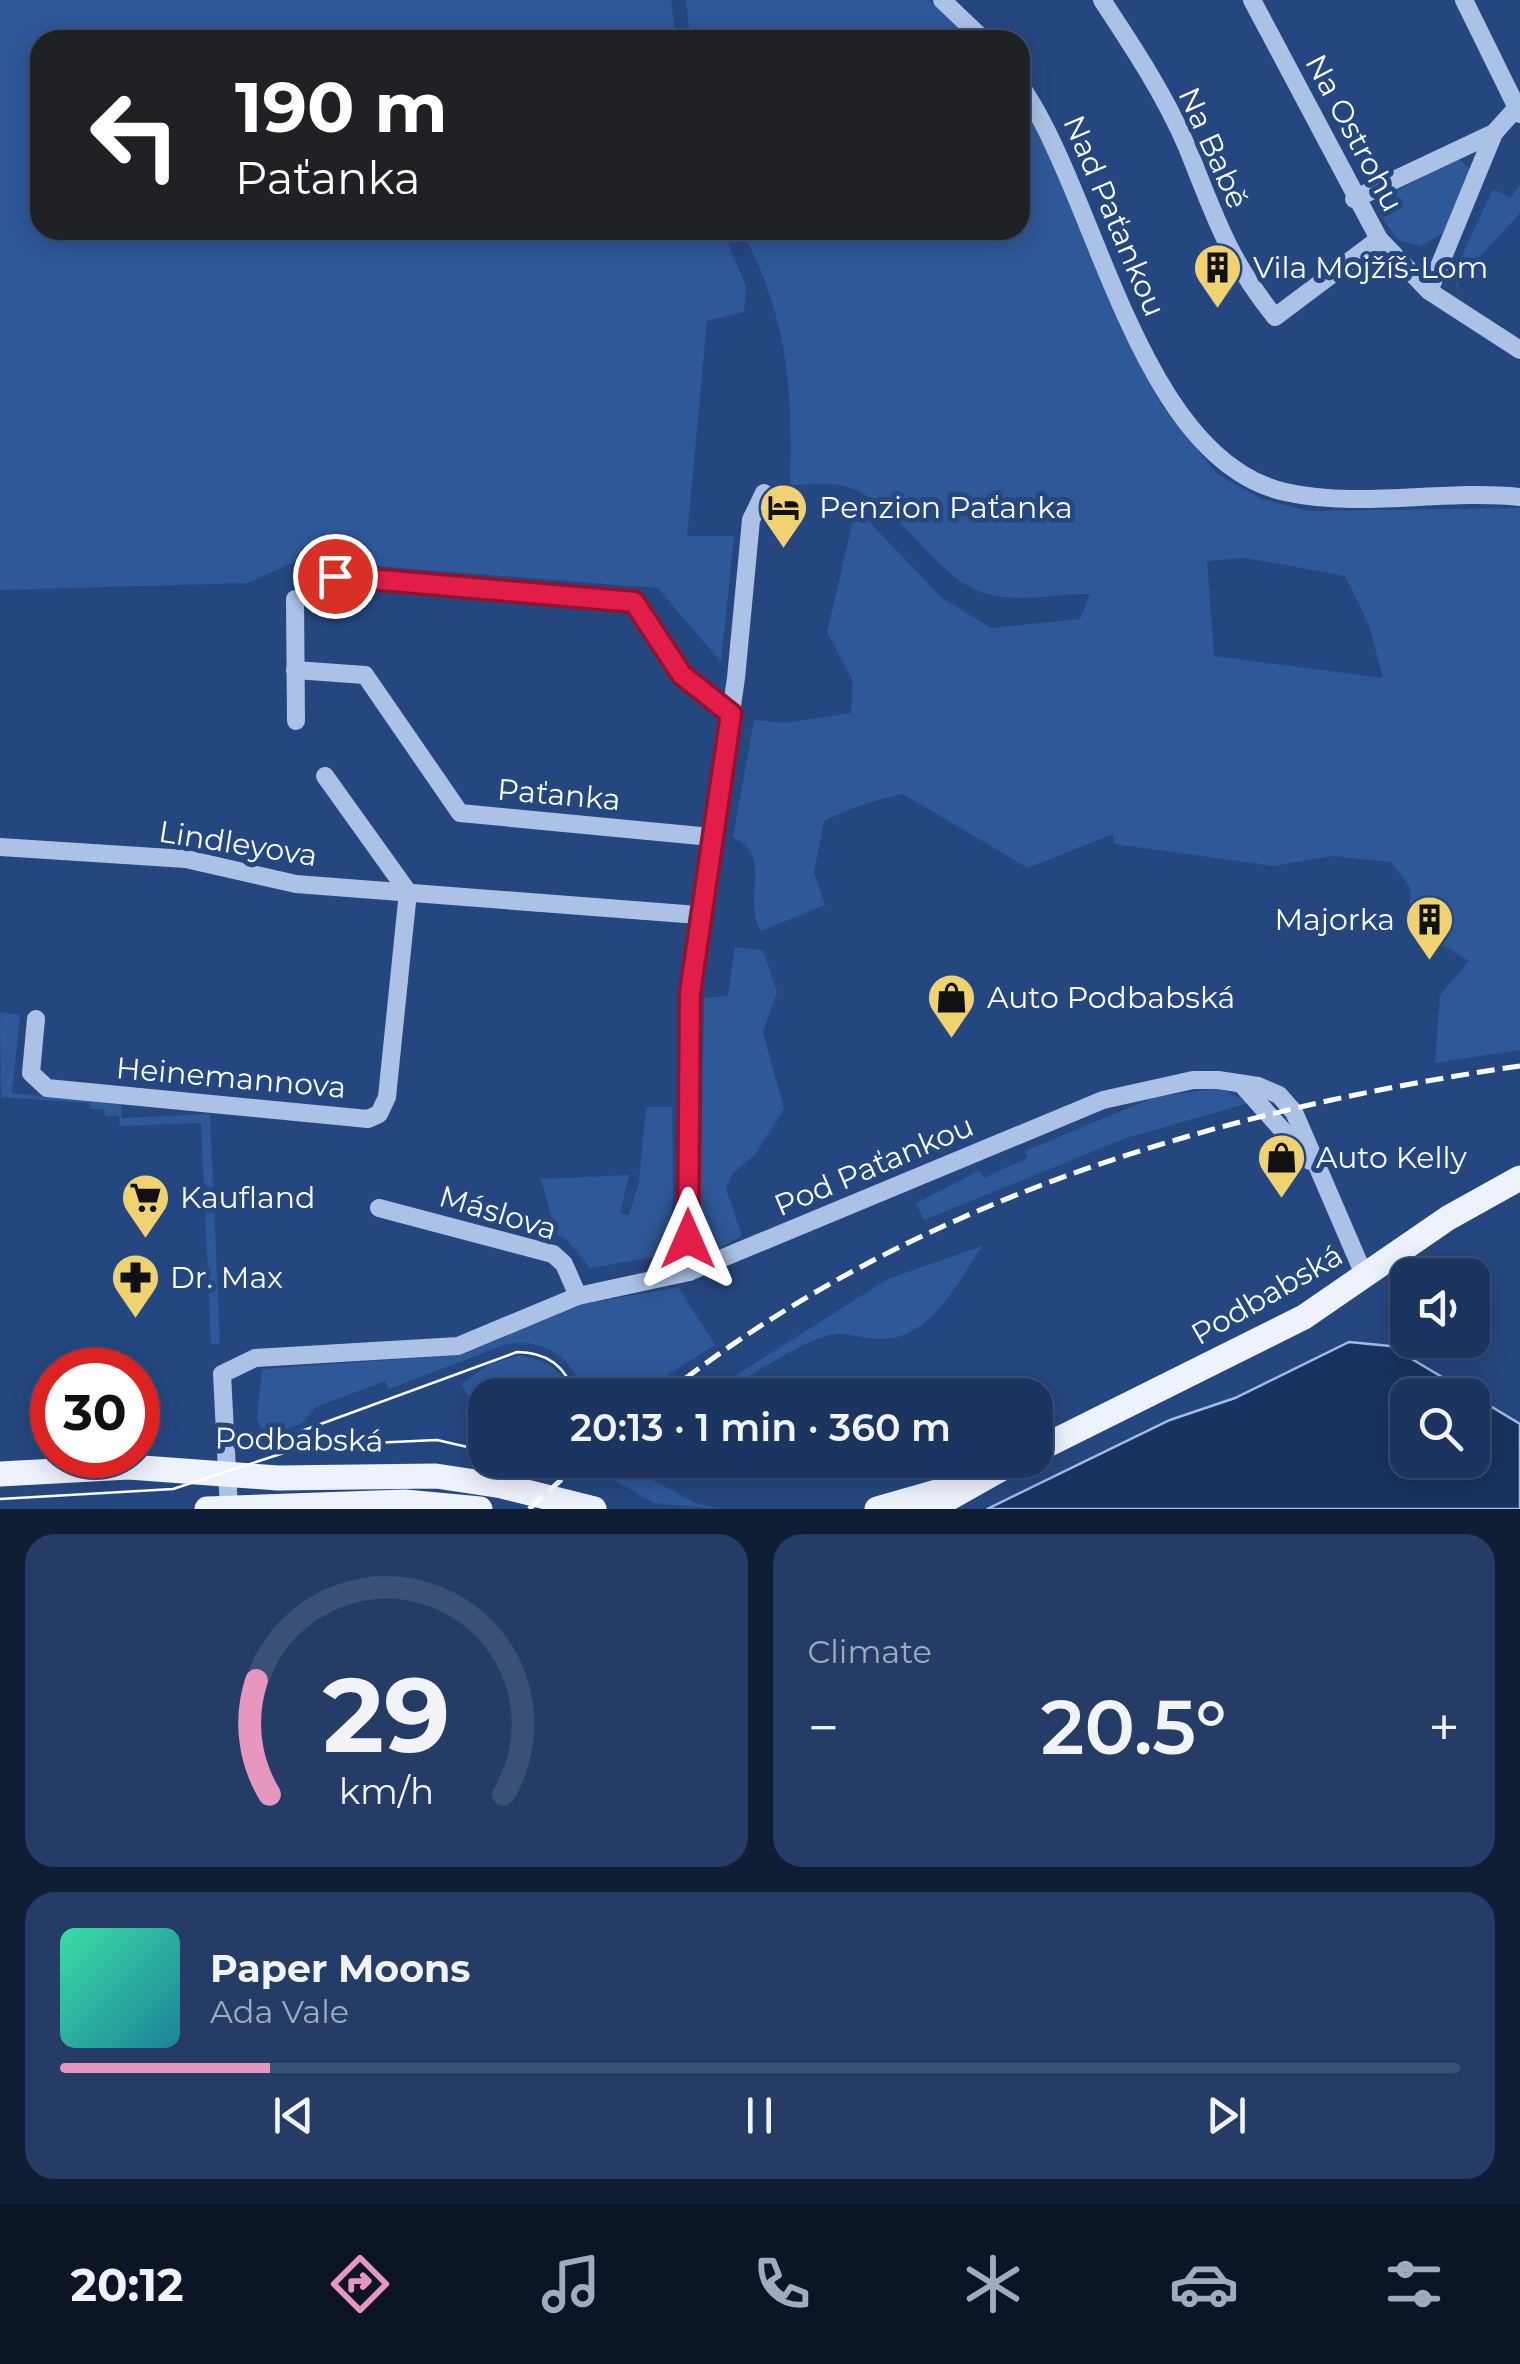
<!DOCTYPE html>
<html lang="en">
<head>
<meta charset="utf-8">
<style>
	body { margin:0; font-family:Montserrat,sans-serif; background:#253d66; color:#f1f3f6; height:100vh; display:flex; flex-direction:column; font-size:38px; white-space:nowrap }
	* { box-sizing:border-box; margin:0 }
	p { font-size:32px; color:#a0abbd }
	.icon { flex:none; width:55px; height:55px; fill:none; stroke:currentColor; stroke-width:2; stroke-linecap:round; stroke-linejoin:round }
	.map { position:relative; height:1509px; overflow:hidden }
	.side { display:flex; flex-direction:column; gap:25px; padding:25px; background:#0f1d35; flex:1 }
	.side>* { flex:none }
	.top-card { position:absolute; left:30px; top:30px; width:1000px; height:210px; border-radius:30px; box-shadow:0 5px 25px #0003,0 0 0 2px #3a5075; background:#202124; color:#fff; overflow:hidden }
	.tools { position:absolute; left:1390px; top:1258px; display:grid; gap:20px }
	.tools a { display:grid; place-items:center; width:100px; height:100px; border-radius:20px; background:#1c3560; box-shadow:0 5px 25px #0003,0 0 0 2px #3a5075; font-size:50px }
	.speed { position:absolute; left:30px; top:1348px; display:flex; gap:20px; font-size:50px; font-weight:700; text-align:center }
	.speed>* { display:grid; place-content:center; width:130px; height:130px; border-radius:50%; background:#1c3560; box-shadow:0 5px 25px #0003,0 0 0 2px #3a5075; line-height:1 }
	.speed .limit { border:15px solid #d22; background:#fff; color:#111 }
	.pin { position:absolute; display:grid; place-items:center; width:85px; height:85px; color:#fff; margin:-42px; border:5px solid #fff; border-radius:50%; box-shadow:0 2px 10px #0007 }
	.me { position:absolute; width:110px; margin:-55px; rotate:0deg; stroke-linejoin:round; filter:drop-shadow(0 0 8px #0008) }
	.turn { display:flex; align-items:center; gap:35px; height:210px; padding:0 40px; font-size:45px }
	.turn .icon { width:130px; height:130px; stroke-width:2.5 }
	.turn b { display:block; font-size:70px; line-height:85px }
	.big { font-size:75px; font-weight:600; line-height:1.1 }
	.side .card { flex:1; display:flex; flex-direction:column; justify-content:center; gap:15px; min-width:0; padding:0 35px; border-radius:30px; background:#253d66 }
	.side .dial { align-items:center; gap:0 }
	.dial svg { height:260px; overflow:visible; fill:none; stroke:#3a5075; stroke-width:7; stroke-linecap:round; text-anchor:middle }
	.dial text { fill:#f1f3f6; stroke:none }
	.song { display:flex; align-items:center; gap:30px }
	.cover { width:120px; height:120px; border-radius:15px; background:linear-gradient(135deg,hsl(160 70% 55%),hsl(190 70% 35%)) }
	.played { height:10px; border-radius:5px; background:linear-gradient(90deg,#e797bd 15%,#3a5075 15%) }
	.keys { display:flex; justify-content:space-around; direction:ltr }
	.heat { display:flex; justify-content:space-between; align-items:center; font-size:55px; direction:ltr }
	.side .tiles { flex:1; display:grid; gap:25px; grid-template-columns:1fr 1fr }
	.card:last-child { grid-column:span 2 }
	.trip { position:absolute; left:468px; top:1378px; width:585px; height:100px; border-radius:30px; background:#1c3560; box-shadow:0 5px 25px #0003,0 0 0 2px #3a5075; font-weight:600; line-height:100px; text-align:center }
	.menu { display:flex; height:160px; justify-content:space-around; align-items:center; background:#0b1526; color:#a0abbd }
	.menu .icon { width:70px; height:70px }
	.menu .active { color:#e797bd }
	.menu b { font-size:45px; color:#f1f3f6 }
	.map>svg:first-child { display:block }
</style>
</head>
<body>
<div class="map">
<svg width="1520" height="1509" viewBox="0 0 1520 1509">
	<rect width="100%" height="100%" fill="#254780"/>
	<g fill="#2f5898" fill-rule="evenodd">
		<polygon points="0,0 671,0 676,40 40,40 40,230 722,230 746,286 744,312 707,321 687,536 734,536 721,662 658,588 299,560 247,583 0,590"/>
		<polygon points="686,0 929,0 971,40 690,40"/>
		<path d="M 1020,102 L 1048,153 L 1116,318 L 1162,406 L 1217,474 L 1262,499 L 1308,511 L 1520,508 L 1520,1050 L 1435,1063 L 1440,995 L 1469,961 L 1407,923 L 1411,889 L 1391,862 L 1332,856 L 1273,866 L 1114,844 L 1113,834 L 1028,868 L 903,794 C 874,801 853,806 824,821 L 814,873 L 825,905 L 761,931 C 741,898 775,856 733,837 L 754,720 L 785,723 L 851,713 L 853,681 L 827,632 L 856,508 L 942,598 L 991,628 L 1080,619 L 1090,594 C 1055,593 1020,604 984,593 C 932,576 898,499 844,486 C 828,482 807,485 790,485 C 793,386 788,320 742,230 L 1020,230 ZM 1246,558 L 1345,576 L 1369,625 L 1383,678 L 1214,656 L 1207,561 Z"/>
		<polygon points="1458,159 1471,169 1443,233 1420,246 1398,240 1383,219 1390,194"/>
		<polygon points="1520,185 1520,213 1458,280 1459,295 1454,273 1493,189 1510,198"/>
		<polygon points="735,947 763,950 777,992 763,1032 784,1109 755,1155 733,1173 726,1188 742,1236 718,1249 708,1244 700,1230 704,998 728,996"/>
		<polygon points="0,1012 20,1015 12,1093 121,1104 122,1118 210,1114 220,1344 211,1344 201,1123 120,1126 119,1116 105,1116 104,1109 90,1109 89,1103 1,1097"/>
		<polygon points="1219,1088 1249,1103 1126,1138 924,1220 916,1203 979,1171 984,1178 1028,1158 1025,1151 1155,1097"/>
		<polygon points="646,1107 672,1107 673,1197 666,1255 590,1268 567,1240 556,1234 541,1179 629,1175 620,1213 629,1215 639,1182"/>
		<path d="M 982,1246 C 958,1282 930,1341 879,1339 C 861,1339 844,1330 826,1336 C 797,1344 746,1379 718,1395 L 705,1395 L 888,1279 Z"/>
		<path d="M 678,1287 L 715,1345 L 670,1373 L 648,1395 L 585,1395 C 572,1356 545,1337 504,1345 L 389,1389 L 385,1381 L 316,1407 L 302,1423 L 265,1438 L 257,1419 L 262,1369 L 460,1355 L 584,1304 Z"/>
		<path d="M 517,1356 C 544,1357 562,1369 570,1395 L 485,1395 L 485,1402 L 474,1406 L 461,1384 L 490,1364 Z"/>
		<polygon points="619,1460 632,1460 627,1466 695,1503 720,1509 654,1503 605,1475"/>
	</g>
	<polygon fill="#193360" stroke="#a0bce7" stroke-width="2.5" points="1349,1342 1390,1346 1472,1395 1408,1395 1408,1460 1472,1460 1472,1395 1520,1424 1520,1509 987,1509 1170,1420 1235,1398"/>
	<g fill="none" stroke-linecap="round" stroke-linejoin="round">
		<g stroke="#abc2e6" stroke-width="18">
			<polyline points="942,0 984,40"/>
			<path d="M 1102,0 C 1133,47 1165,95 1187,147 C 1215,216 1227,257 1275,317 L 1379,239"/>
			<polyline points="1252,0 1379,239 1429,291 1520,350"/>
			<polyline points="1464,0 1520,114"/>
			<path d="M 1020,85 C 1097,194 1138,459 1285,492 C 1361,509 1443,489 1520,497"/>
			<polyline points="1354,199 1494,133"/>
			<polyline points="1429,291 1494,133 1520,104"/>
			<polyline points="335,576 633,602 682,675 731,714"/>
			<polyline points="295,599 296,721"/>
			<polyline points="295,670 365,675 460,813 711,837"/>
			<polyline points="325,776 408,892"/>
			<polyline points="0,847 186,859 296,884 698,915"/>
			<polyline points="36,1019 31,1073 47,1088 368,1119 379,1114 387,1097 408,892"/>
			<polyline points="1244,1087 1310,1161"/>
			<polyline points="379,1208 553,1254 564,1264 578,1296"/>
			<polyline points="689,1272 690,993 736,678 751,520 764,493"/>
			<polyline points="229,1509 222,1374 255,1358 458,1346 578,1296 689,1272 1103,1100 1193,1080 1218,1080 1258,1086 1279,1095 1294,1112 1365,1277"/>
		</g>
		<g stroke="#edf2fd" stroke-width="25">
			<polyline points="1035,1451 1304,1317 1448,1218 1520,1178"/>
			<polyline points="0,1474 129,1467 278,1478 436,1476 502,1486 594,1509"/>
			<polyline points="207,1509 405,1502 480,1509"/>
			<polyline points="877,1509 947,1489"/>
			<polyline points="930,1509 1017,1460"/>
		</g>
		<g stroke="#fff" stroke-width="2.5">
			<path d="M 277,1440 L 517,1352 C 547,1352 566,1366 575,1395"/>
			<polyline points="0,1499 173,1489 305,1446 437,1440 485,1451"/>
		</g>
		<g stroke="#fff" stroke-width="5" stroke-dasharray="18 8" stroke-linecap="butt">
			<path d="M 664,1395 C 908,1202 1217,1110 1520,1066"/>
			<polyline points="529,1509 583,1460"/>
		</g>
	</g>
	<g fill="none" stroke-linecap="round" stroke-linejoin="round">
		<defs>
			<polyline id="route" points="335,576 634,602 682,675 731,714 690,993 688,1239"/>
		</defs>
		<use href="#route" stroke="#92132f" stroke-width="25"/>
		<use href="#route" stroke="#e11d48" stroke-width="18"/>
	</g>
	<defs>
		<symbol id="building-pin" viewBox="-11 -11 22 30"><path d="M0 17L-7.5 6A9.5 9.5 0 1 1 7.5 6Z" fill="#f0d370" stroke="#254780"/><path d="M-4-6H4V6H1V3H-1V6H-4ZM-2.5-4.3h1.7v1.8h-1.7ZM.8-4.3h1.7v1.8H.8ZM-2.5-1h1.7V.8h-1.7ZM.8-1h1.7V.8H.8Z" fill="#111"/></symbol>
		<symbol id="hotel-pin" viewBox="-11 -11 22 30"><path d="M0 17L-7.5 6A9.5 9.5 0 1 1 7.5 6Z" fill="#f0d370" stroke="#254780"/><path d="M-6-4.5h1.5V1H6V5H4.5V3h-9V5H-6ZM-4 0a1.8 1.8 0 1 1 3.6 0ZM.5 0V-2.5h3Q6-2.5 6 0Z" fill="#111"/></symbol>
		<symbol id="shop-pin" viewBox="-11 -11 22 30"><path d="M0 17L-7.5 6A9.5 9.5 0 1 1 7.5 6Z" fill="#f0d370" stroke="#254780"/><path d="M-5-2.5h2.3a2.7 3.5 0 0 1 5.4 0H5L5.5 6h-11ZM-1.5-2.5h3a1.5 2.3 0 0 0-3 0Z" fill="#111"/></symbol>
		<symbol id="supermarket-pin" viewBox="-11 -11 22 30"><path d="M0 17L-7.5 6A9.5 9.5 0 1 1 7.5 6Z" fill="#f0d370" stroke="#254780"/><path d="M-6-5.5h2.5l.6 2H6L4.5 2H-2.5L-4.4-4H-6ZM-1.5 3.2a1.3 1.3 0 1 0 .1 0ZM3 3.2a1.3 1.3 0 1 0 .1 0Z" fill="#111"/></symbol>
		<symbol id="pharmacy-pin" viewBox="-11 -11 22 30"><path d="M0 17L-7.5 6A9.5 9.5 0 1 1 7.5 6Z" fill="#f0d370" stroke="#254780"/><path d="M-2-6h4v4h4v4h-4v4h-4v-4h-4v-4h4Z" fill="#111"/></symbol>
	</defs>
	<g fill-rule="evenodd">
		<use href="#building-pin" x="1190" y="240" width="55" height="75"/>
		<use href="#hotel-pin" x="756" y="480" width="55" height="75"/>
		<use href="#building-pin" x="1402" y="892" width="55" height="75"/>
		<use href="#shop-pin" x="924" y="970" width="55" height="75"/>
		<use href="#shop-pin" x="1254" y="1130" width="55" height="75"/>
		<use href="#supermarket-pin" x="118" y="1170" width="55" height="75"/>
		<use href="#pharmacy-pin" x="108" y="1250" width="55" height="75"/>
	</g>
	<g text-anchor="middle" stroke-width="10" stroke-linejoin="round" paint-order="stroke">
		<g font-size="30" fill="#fff" stroke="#254780">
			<text transform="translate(1354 133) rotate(62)" y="10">Na Ostrohu</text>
			<text transform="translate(1213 148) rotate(66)" y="10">Na Babě</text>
			<text transform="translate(1114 216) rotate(67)" y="10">Nad Paťankou</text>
			<text transform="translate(559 795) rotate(5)" y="10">Paťanka</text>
			<text transform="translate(238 844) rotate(9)" y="10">Lindleyova</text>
			<text transform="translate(231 1078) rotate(5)" y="10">Heinemannova</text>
			<text transform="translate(874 1166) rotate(-23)" y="10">Pod Paťankou</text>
			<text transform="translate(498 1213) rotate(17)" y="10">Máslova</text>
			<text transform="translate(1267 1295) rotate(-30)" y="10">Podbabská</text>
			<text transform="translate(299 1440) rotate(1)" y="10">Podbabská</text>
		</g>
		<g font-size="30" fill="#fff" stroke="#254780" text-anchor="start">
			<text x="1253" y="278">Vila Mojžíš-Lom</text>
			<text x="819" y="518">Penzion Paťanka</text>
			<text x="1395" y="930" text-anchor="end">Majorka</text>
			<text x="987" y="1008">Auto Podbabská</text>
			<text x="1316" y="1168">Auto Kelly</text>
			<text x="180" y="1208">Kaufland</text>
			<text x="170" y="1288">Dr. Max</text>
		</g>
	</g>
</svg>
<div class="tools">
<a><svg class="icon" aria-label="sound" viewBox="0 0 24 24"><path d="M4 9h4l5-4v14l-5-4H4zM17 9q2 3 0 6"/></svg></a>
<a><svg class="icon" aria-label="search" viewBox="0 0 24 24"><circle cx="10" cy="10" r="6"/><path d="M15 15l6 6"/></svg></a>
</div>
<div class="speed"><div class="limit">30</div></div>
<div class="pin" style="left:335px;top:576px;background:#d93025"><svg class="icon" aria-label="arrive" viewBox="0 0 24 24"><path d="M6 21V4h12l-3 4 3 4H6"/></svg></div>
<svg class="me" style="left:688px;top:1239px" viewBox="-20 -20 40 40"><path d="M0-17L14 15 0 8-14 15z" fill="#e11d48" stroke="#fff" stroke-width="4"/></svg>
<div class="trip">20:13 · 1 min · 360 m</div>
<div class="top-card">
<div class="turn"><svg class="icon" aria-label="left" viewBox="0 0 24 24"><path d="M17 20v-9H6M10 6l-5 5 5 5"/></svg><div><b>190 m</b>Paťanka</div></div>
</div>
</div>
<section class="side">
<div class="tiles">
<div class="card dial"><svg viewBox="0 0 100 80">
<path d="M14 69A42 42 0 1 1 86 69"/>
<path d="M14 69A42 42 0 0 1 10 34" stroke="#e797bd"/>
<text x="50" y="56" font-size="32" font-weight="700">29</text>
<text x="50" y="72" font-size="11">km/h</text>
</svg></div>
<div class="card"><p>Climate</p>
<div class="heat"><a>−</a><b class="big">20.5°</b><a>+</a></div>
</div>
<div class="card">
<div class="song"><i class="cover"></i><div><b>Paper Moons</b><p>Ada Vale</p></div></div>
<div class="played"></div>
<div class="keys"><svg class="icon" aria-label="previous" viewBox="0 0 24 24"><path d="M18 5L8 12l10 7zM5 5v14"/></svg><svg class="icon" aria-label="pause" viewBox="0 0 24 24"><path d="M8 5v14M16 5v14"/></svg><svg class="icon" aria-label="next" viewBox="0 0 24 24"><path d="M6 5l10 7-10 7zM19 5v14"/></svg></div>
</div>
</div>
</section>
<nav class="menu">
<b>20:12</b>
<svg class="icon active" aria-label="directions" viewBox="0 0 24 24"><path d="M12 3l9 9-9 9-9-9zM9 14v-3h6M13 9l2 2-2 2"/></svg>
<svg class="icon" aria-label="music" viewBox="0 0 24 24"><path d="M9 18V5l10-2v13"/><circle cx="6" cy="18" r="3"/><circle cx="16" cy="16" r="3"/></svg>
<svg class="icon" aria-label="phone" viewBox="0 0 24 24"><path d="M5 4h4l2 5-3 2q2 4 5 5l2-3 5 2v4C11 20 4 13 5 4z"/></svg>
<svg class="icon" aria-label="climate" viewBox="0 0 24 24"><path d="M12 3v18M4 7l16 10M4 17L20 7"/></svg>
<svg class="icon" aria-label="car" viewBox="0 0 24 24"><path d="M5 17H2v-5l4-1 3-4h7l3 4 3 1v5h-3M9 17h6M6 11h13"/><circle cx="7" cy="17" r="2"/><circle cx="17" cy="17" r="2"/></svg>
<svg class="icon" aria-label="filters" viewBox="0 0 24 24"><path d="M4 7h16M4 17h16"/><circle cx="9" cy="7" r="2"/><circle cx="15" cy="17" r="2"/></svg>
</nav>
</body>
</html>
